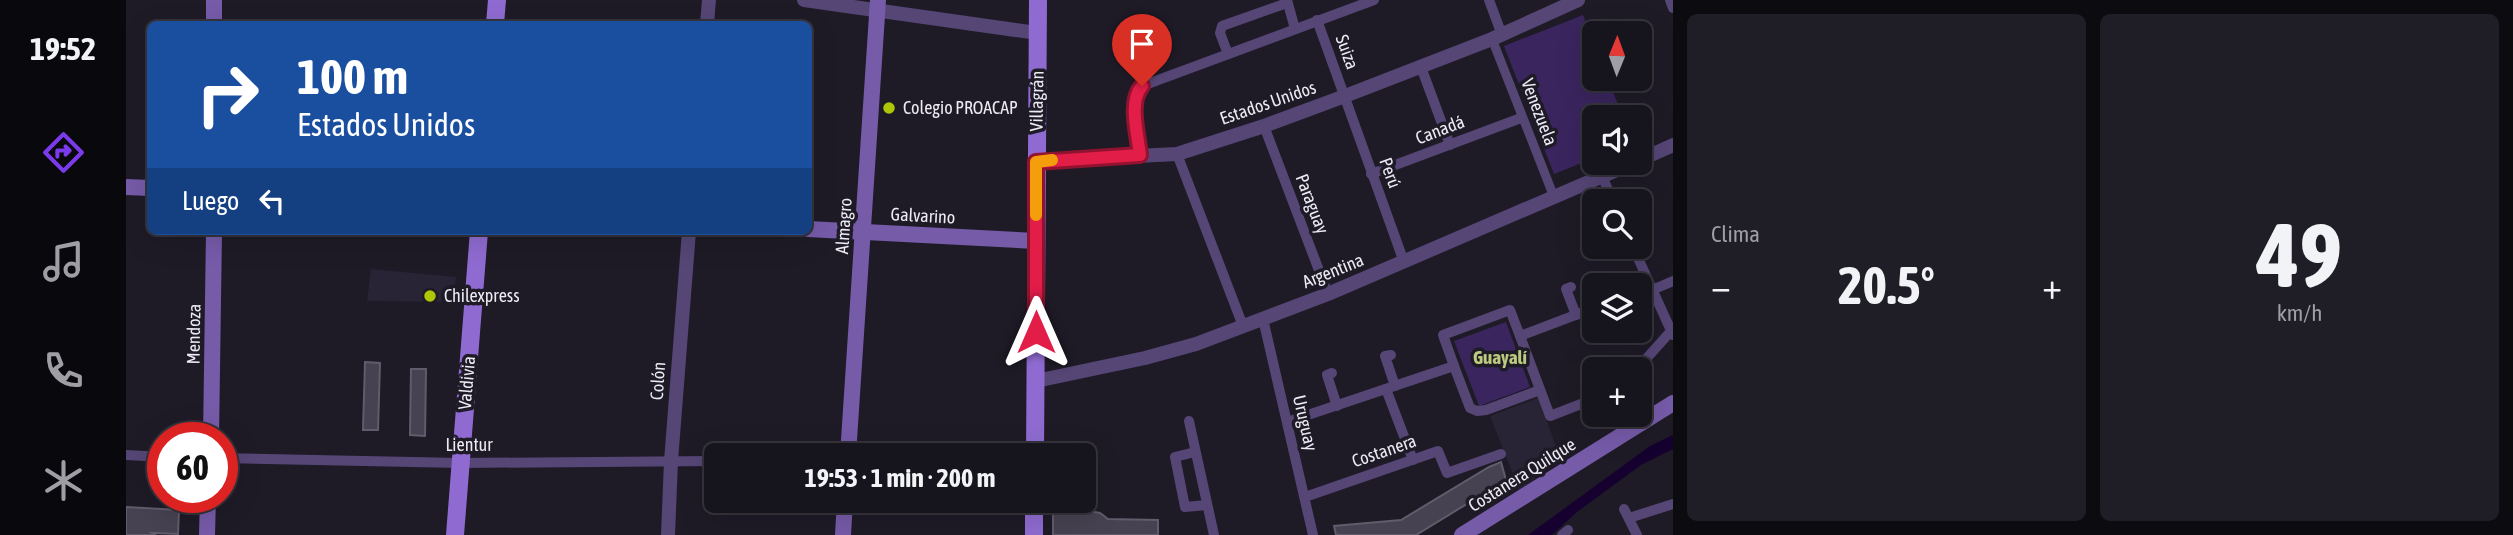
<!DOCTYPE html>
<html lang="es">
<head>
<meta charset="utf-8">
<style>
	body { margin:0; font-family:"Asap Condensed",sans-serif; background:#1f1d26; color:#f1f3f6; height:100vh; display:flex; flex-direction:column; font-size:26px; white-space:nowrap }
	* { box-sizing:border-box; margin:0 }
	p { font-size:23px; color:#9e9ea4 }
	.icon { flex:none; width:38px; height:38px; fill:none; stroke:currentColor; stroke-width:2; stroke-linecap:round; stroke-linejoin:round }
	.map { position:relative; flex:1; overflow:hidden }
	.drawer { display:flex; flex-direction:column; gap:14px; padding:14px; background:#0c0b10; width:840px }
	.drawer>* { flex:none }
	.banner { position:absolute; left:21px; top:21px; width:665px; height:214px; border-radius:10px; box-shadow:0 7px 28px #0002,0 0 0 2px #35333b; background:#1a4fa0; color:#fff; overflow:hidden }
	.needle { width:46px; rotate:1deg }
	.tools { position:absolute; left:1456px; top:21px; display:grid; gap:14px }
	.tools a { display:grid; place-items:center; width:70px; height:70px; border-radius:10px; background:#16141d; box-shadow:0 7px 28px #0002,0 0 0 2px #35333b; font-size:35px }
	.speed { position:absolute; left:21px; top:422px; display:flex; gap:14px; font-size:35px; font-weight:700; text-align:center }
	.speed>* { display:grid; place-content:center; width:91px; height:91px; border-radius:50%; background:#16141d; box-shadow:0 7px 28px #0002,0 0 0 2px #35333b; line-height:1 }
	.speed .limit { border:10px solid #d22; background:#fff; color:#111 }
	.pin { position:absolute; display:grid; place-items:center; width:60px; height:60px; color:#fff; margin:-72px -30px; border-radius:50% 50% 50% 0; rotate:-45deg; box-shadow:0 0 7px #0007 }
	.pin .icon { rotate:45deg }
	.me { position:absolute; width:77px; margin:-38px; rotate:0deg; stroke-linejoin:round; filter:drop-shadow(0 0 5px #0008) }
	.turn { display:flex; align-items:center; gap:24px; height:147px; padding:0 35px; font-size:32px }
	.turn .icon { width:91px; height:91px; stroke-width:2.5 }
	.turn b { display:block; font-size:49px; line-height:60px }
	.then { display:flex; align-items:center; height:66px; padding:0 35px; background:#0003; gap:14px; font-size:26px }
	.big { font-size:52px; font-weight:700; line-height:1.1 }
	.drawer .card { flex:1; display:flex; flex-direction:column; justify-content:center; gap:10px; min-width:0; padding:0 24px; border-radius:10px; background:#1f1d26 }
	.drawer .dial { align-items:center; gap:0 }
	.dial b { font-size:91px; line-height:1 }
	.heat { display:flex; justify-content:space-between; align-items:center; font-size:38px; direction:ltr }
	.drawer .tiles { flex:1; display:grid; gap:14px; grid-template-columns:repeat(2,1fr) }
	.trip { position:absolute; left:578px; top:443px; width:392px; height:70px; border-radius:10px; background:#16141d; box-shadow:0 7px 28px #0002,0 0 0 2px #35333b; font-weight:700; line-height:70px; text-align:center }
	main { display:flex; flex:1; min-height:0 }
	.tabs { display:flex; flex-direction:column; width:126px; justify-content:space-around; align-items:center; background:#09080c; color:#9e9ea4 }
	.tabs .icon { width:49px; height:49px }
	.tabs .on { color:#7c3aed }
	.tabs b { font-size:32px; color:#f1f3f6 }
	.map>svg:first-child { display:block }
</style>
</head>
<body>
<main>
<nav class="tabs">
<b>19:52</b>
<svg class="icon on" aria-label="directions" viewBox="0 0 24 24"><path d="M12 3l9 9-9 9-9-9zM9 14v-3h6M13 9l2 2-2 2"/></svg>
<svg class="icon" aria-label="music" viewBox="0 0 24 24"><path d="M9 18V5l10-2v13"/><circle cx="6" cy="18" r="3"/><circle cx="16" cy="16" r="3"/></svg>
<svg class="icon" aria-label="phone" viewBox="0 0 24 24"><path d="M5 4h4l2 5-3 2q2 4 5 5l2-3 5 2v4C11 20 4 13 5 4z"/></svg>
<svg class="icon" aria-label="climate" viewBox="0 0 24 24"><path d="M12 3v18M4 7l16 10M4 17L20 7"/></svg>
</nav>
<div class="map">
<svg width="1547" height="535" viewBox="0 0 1547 535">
	<rect width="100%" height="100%" fill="#1e1b27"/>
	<g fill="#282335">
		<polygon points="245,269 330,277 327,302 241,301"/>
		<polygon points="1412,398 1435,459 1393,490 1364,416"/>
	</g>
	<g fill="#3a255e">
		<polygon points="1457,15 1468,44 1468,79 1482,79 1497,117 1468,117 1468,158 1428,174 1378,46"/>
		<polygon points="1380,322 1404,387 1353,406 1328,341"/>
	</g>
	<polygon fill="#150030" points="1547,435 1547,449 1515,465 1451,512 1426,535 1402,535 1524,446"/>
	<g fill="#464251" stroke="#605c6b" stroke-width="2">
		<polygon points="239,362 254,363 252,430 237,430"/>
		<polygon points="285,369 300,369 299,436 284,435"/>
		<polygon points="1375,462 1380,480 1290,535 1210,535 1208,526 1275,520 1363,467"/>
		<polygon points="927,500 945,500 945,508 974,513 982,519 1032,520 1032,535 927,535"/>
		<polygon points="0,507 53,510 52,534 26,533 29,535 0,535"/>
	</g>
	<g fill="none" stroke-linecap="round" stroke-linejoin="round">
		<polyline stroke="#554676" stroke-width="9" points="1366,39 1428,197"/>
		<g stroke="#554676" stroke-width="10">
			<polyline points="1161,0 1169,29"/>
			<polyline points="1363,0 1376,35"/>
			<polyline points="1544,0 1547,8"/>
			<polyline points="1191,20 1278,262"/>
			<polyline points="1102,54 1094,33 1096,26 1161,3"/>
			<polyline points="1295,67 1324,145"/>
			<polyline points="1138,126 1202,294"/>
			<polyline points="1051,154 1117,326"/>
			<path d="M 1014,155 C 1012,135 1002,103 1016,86 L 1248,0"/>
			<polyline points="1245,174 1395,118"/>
			<polyline points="1476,176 1487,201"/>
			<polyline points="1507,247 1547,335"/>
			<polyline points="1445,287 1440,289 1450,315"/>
			<polyline points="1526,290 1547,281"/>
			<polyline points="1137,319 1187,535"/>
			<polyline points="1394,336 1424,416 1468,399"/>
			<polyline points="1265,355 1259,356 1269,386"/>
			<polyline points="1328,366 1344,408 1351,411 1360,410 1414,390"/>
			<polyline points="1511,369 1545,331"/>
			<polyline points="1206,373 1201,375 1211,406"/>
			<polyline points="1260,389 1287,460"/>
			<polyline points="1063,421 1088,535"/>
			<polyline points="1161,422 1328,366 1317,335 1384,310 1394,336 1468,308"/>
			<polyline points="1069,452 1049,457 1059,507 1081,505"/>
			<polyline points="0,455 37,457"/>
			<polyline points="96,458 335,463 590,461"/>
			<polyline points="1179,497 1312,451 1321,473 1375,454"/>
			<polyline points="1498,509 1511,535"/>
			<polyline points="1503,518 1547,504"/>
			<polyline points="1436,535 1442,530"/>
		</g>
		<g stroke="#554676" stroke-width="14">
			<polyline points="678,0 911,33"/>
			<polyline points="581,24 583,0"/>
			<polyline points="1514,160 1547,145"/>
			<polyline points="910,161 1051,154 1138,126 1219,96 1366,39 1452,0"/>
			<polyline points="910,381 1019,358 1070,344 1202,294 1507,163"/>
			<polyline points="542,535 545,461 563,231"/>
		</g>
		<g stroke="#765ba9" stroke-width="16">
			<polyline points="88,24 88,0"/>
			<polyline points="0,187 24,188"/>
			<polyline points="682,229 910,241"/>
			<polyline points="85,438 88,231"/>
			<polyline points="722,455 752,0"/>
			<polyline points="81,535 82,497"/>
			<polyline points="717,535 719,500"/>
			<polyline points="1336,535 1547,403"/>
		</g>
		<g stroke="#8f6bd1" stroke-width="18">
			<polyline points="369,24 371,0"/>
			<polyline points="909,455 912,0"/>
			<polyline points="329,535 353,231"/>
			<polyline points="908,535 908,500"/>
		</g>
	</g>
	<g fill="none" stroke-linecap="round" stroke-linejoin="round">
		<defs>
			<path id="route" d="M 910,332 L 910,162 L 1014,155 C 1012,135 1002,102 1016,86"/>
		</defs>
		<use href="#route" stroke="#92132f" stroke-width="18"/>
		<use href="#route" stroke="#e11d48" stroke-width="12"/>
		<polyline stroke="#f59e0b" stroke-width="12" points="910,215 910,162 926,160"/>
	</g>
	<g fill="#afc507" stroke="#1e1b27" stroke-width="2.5">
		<circle cx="763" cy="108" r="7"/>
		<circle cx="304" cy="296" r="7"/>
	</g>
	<g text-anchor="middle" stroke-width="7" stroke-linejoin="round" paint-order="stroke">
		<g font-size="18" fill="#eceaf3" stroke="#1e1b27">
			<text transform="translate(1221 52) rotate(70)" y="6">Suiza</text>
			<text transform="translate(911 101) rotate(-89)" y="6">Villagrán</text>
			<text transform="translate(1142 103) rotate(-19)" y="6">Estados Unidos</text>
			<text transform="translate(1413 112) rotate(69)" y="6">Venezuela</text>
			<text transform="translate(1314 130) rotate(-21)" y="6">Canadá</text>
			<text transform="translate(1264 173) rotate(70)" y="6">Perú</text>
			<text transform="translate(1186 204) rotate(69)" y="6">Paraguay</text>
			<text transform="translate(797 216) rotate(3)" y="6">Galvarino</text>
			<text transform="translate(718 226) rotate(-86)" y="6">Almagro</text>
			<text transform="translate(1207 271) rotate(-22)" y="6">Argentina</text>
			<text transform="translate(68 334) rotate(-89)" y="6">Mendoza</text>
			<text transform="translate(532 381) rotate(-86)" y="6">Colón</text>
			<text transform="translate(341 383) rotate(-85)" y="6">Valdivia</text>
			<text transform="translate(1179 423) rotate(77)" y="6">Uruguay</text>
			<text x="343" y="451">Lientur</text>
			<text transform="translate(1258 451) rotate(-19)" y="6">Costanera</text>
			<text transform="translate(1396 475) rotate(-32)" y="6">Costanera Quilque</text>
		</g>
		<g font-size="18" fill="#eceaf3" stroke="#1e1b27" text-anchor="start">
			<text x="777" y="114">Colegio PROACAP</text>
			<text x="318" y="302">Chilexpress</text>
		</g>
		<g font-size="19" font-weight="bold" fill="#bbca7f" stroke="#1e1b27">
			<text x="1374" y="364">Guayalí</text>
		</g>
	</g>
</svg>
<div class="tools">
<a><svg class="needle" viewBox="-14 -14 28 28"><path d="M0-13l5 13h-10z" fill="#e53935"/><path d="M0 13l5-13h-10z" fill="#9e9ea4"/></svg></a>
<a><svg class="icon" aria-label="sound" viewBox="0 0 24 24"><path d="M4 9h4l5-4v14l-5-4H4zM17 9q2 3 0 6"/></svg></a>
<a><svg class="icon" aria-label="search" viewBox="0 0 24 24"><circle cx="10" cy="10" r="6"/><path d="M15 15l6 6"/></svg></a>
<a><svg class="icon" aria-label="layers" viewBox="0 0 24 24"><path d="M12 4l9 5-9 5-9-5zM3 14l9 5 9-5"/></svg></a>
<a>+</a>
</div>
<div class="speed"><div class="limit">60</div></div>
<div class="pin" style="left:1016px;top:86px;background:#d93025"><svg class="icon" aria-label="arrive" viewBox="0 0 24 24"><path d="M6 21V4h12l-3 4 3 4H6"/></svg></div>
<svg class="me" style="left:910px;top:332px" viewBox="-20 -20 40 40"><path d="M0-17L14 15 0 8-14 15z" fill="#e11d48" stroke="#fff" stroke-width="4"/></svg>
<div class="trip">19:53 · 1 min · 200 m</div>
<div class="banner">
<div class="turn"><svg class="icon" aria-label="right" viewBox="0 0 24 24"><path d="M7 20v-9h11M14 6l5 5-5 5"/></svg><div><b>100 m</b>Estados Unidos</div></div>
<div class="then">Luego<svg class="icon" aria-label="left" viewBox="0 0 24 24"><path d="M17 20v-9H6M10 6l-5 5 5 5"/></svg></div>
</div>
</div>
<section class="drawer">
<div class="tiles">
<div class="card"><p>Clima</p>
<div class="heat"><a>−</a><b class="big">20.5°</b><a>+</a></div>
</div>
<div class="card dial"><b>49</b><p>km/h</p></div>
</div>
</section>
</main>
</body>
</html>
